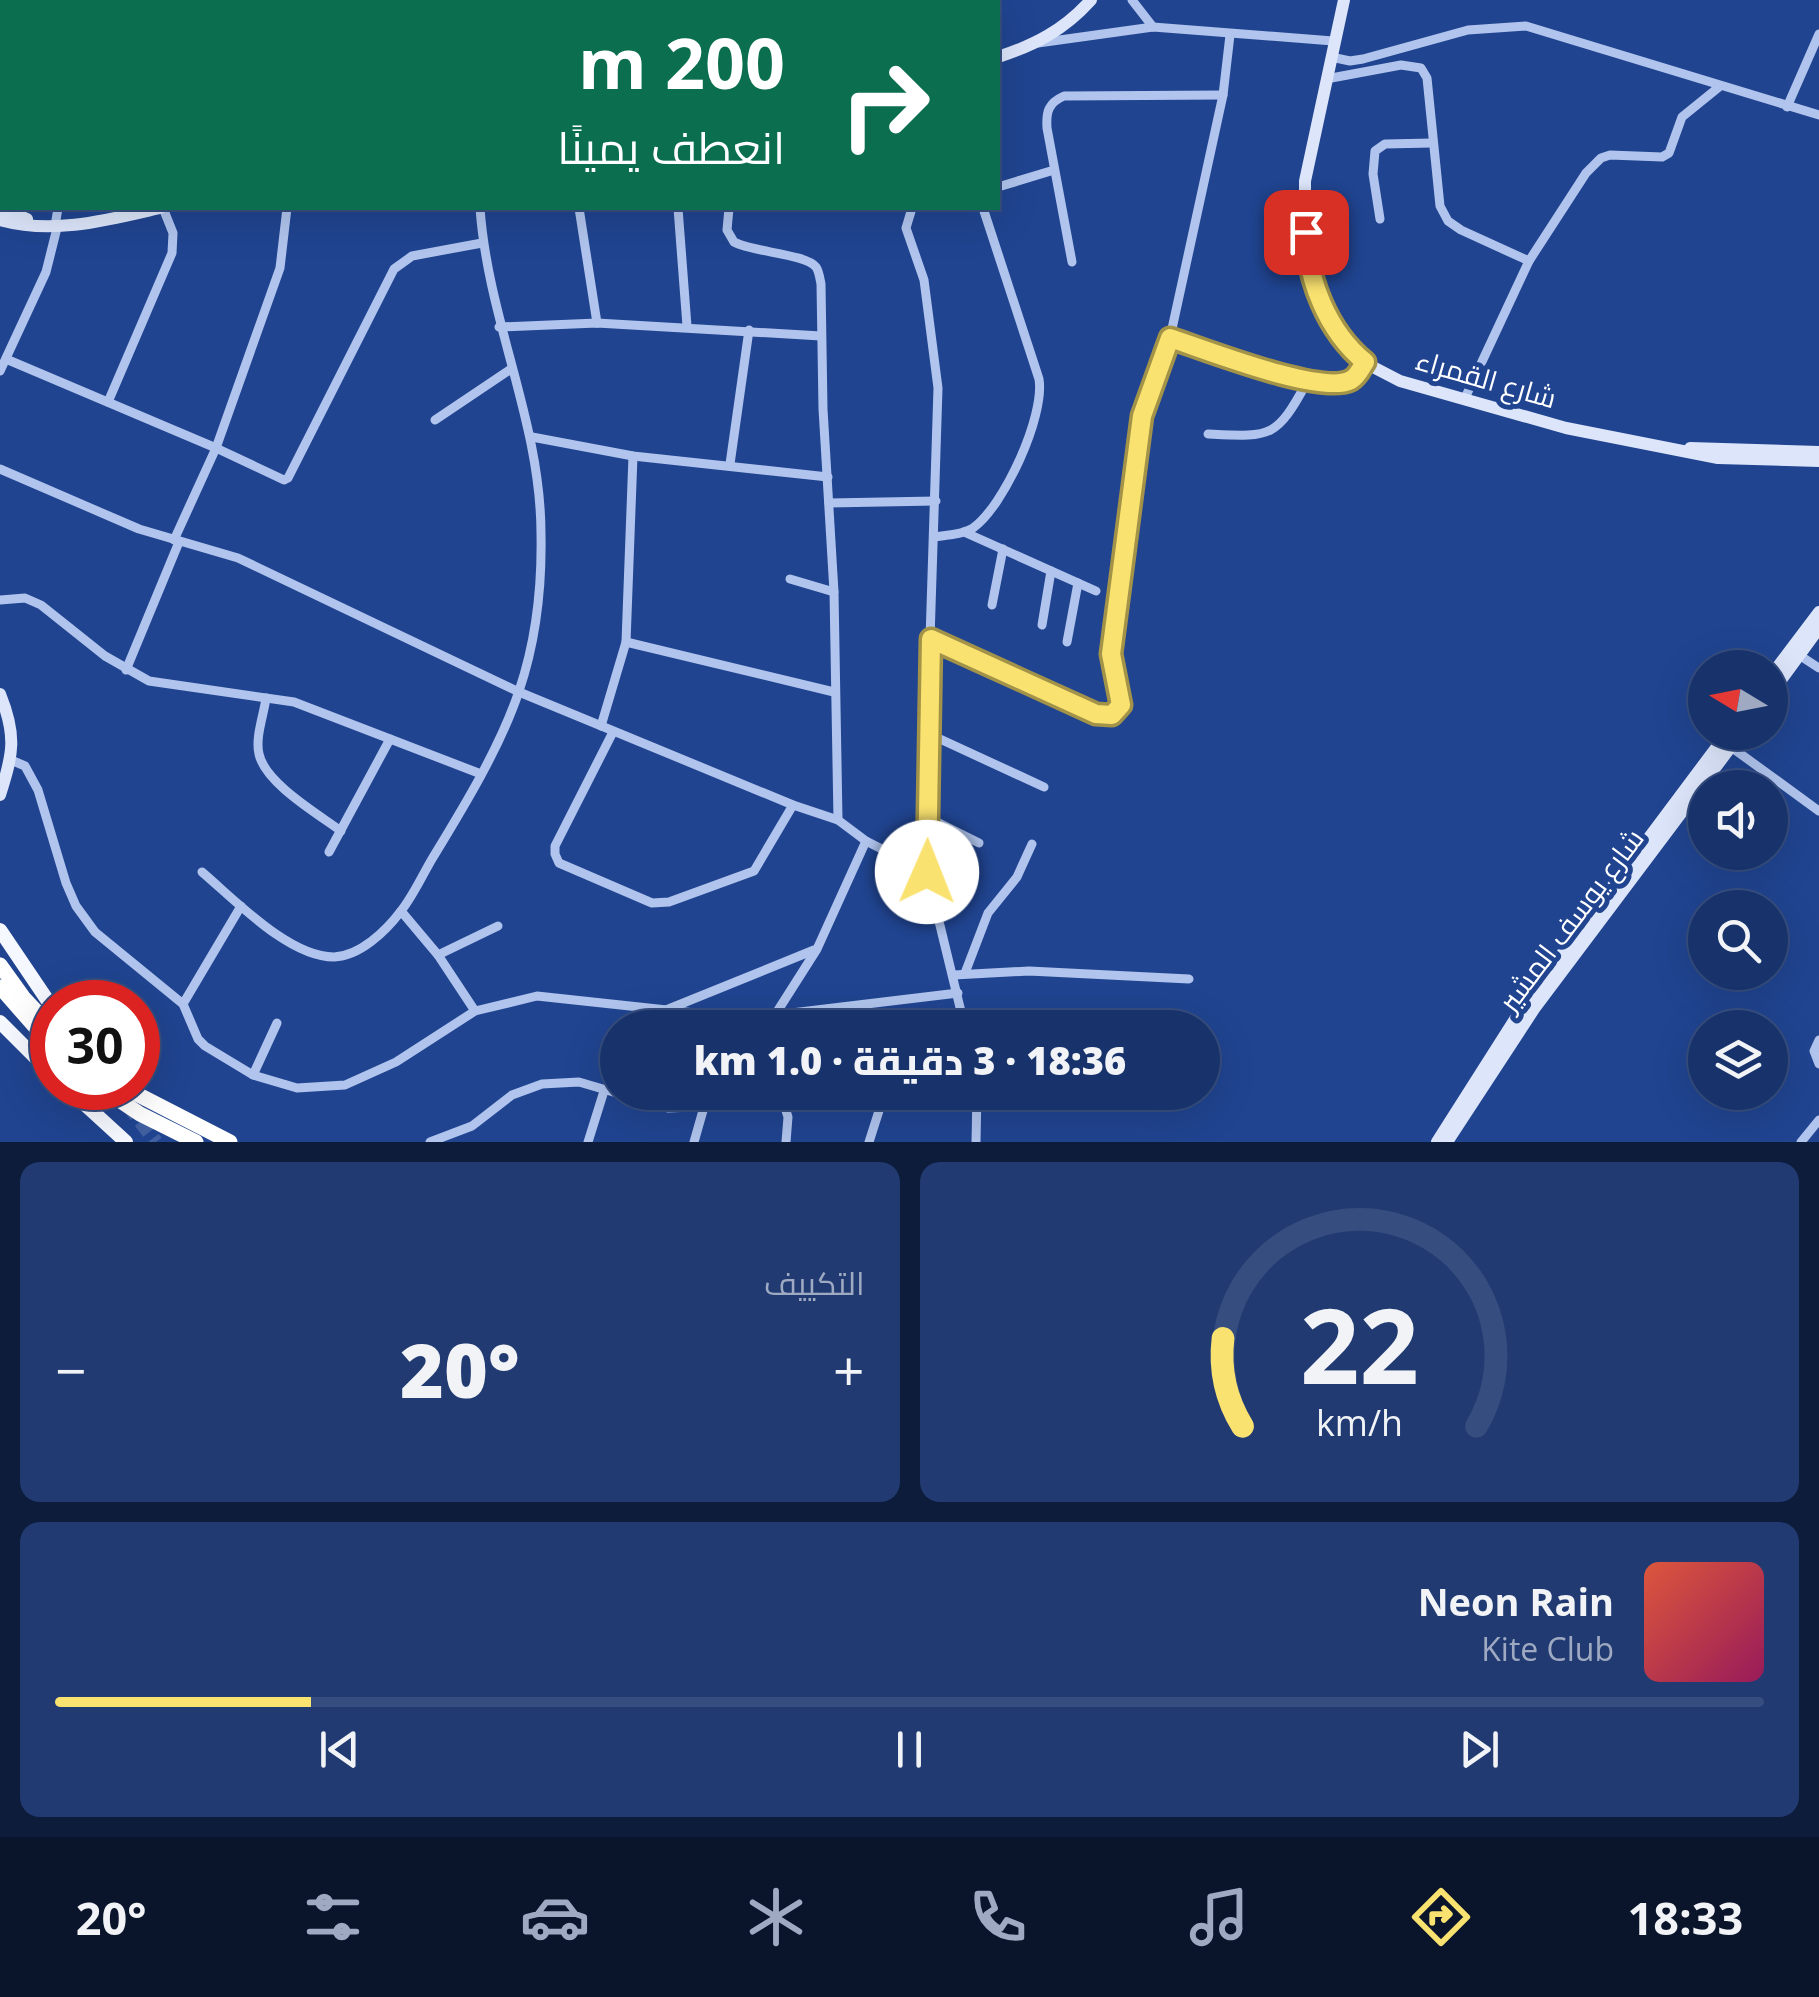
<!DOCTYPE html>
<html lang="ar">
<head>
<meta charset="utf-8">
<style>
	body { margin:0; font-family:"Open Sans",Cairo,sans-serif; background:#213b72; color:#f1f3f6; direction:rtl; height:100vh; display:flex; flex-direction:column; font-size:38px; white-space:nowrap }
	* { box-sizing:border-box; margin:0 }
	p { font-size:32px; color:#9faac2 }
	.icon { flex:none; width:55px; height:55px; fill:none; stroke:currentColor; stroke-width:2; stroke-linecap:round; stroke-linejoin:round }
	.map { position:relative; height:1142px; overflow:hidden; direction:ltr }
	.details { display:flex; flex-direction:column; gap:20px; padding:20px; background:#0d1c3b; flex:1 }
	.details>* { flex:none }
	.guide { position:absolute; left:0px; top:0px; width:1000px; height:210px; box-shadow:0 10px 40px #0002,0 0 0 2px #364e7f; direction:rtl; background:#0b6e4f; color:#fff; overflow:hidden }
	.needle { width:65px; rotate:280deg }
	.tools { position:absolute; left:1688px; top:650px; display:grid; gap:20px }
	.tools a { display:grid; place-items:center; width:100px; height:100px; border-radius:50%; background:#18336c; box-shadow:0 10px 40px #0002,0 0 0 2px #364e7f; font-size:50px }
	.speed { position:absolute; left:30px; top:980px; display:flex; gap:20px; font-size:50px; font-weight:700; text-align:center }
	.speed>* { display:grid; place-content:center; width:130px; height:130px; border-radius:50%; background:#18336c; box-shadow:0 10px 40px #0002,0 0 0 2px #364e7f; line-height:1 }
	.speed .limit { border:15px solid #d22; background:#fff; color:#111 }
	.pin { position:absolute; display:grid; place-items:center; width:85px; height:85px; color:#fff; margin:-42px; border-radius:20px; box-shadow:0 5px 15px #0006 }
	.me { position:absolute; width:110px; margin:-55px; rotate:1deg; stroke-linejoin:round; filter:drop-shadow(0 0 8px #0008) }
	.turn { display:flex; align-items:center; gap:35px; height:210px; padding:0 50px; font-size:45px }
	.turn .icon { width:130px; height:130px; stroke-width:2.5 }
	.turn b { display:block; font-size:70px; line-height:85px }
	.big { font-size:75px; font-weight:800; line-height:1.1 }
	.details .widget { flex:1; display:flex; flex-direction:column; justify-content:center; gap:15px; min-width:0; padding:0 35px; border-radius:20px; background:#213b72 }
	.details .dial { align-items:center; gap:0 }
	.dial svg { height:260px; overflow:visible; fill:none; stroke:#364e7f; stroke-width:7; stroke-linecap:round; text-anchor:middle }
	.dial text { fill:#f1f3f6; stroke:none }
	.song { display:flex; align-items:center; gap:30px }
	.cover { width:120px; height:120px; border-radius:15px; background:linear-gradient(135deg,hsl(10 70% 55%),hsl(330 70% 35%)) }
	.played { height:10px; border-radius:5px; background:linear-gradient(90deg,#fae270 15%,#364e7f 15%) }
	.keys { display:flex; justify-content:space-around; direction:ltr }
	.heat { display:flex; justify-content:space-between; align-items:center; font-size:55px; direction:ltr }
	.details .tiles { flex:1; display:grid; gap:20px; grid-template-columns:1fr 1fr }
	.widget:last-child { grid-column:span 2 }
	.trip { position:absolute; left:600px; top:1010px; width:620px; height:100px; border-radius:50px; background:#18336c; box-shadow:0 10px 40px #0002,0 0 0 2px #364e7f; font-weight:800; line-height:100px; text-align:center; direction:rtl }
	.tab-bar { display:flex; height:160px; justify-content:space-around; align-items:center; background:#0a142b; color:#9faac2 }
	.tab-bar .icon { width:70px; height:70px }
	.tab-bar .on { color:#fae270 }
	.tab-bar b { font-size:45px; color:#f1f3f6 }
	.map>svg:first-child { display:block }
</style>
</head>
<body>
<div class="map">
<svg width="1819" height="1142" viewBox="0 0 1819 1142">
	<rect width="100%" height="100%" fill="#204490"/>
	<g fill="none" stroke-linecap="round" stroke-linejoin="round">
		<polyline stroke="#4160a1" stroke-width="14" stroke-dasharray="14 7" stroke-linecap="butt" points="115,1088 156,1142"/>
		<g stroke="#b0c4ed" stroke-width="9">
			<polyline points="202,0 206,2"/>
			<polyline points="638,0 639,2"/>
			<polyline points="693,0 697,2"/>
			<polyline points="826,0 827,2"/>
			<polyline points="1132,0 1153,27"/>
			<polyline points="421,2 423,0"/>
			<polyline points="538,2 540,0"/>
			<polyline points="0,33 2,34"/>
			<polyline points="1038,43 1153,27 1333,41"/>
			<polyline points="1331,57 1350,61 1363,59 1468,30 1526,26 1819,115"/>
			<polyline points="1326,79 1401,65 1421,68 1427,78 1440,206 1448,221 1461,230 1529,261"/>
			<polyline points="1787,107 1819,34"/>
			<polyline points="998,187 1054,170"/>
			<polyline points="579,208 597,323"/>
			<polyline points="678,208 687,326"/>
			<path d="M 729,208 L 727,230 L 734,242 C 752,252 806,254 816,267 C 819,271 820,279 821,284 L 823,409 L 834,592 L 838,820"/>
			<polyline points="912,208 906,228 924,280 938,388 927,733 927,872 965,1028"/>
			<polyline points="1380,219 1373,174 1375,151 1385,144 1432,143"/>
			<polyline points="56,220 58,208"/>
			<path d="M 1072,262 L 1047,128 C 1046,112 1048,103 1064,96 L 1223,95"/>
			<polyline points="499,327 597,323 821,336"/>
			<path d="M 1170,338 C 1205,349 1322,396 1351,380 C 1358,376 1361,368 1365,362"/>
			<polyline points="6,359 216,448 284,480 288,478 394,269 412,256 482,243"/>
			<polyline points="0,371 46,272 57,228"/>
			<polyline points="1465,398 1529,261 1586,173 1601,158 1610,155 1662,157 1669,153 1682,117 1719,87"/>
			<polyline points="108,402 172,253 173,233 163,208"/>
			<polyline points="435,420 511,369"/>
			<path d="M 1208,434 C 1271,437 1276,439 1307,382"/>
			<polyline points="532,437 633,456 828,477"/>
			<polyline points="730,464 749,330"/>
			<polyline points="0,469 139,529 238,558 519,692 793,805 838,820 866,841 927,872"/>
			<polyline points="829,503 936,501"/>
			<polyline points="964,532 1096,591"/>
			<path d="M 934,537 C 946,535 962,535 973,528 C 1004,506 1045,416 1039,379 L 983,208"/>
			<polyline points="174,540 216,448 280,268 287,208"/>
			<polyline points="790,579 834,592"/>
			<polyline points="0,600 25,598 41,605 105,656 149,681 294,702 481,774"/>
			<polyline points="992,605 1003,549"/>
			<polyline points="1042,625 1051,571"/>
			<polyline points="931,639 1096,714 1112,715 1121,705 1111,654 1142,416 1170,338 1223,95 1230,35"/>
			<polyline points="626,642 834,692"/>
			<polyline points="1067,642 1078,583"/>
			<polyline points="1799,655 1819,668"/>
			<polyline points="126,670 179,542"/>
			<path d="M 266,698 C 264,714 255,737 259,754 C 265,783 318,814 341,831"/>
			<polyline points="601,726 626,642 633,456"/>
			<polyline points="613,732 555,846 555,854 559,863 652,903 669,902 754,871 793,805"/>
			<polyline points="927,733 1044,787"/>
			<polyline points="1731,747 1819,811"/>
			<polyline points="11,760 25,766 38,790 66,883 76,906 95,932 183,1004 198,1039 205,1046 253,1075 297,1088 345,1085 396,1062 475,1011 537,996 704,1014 775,1015 958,993"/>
			<polyline points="929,818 979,843"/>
			<polyline points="329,852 390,739"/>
			<path d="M 202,872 C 235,900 289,957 334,957 C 360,956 386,931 401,911 C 413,896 422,876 432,859 C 463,808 500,748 519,691 C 536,641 542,586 541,534 C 541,422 488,321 480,208"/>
			<polyline points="401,911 438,955 475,1011"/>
			<polyline points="438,955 498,926"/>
			<polyline points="965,973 988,913 1017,877 1032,844"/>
			<polyline points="954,975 1029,971 1189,979"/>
			<polyline points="183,1004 241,906"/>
			<polyline points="666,1010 814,950"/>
			<polyline points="776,1028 775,1015 817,949 866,841"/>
			<polyline points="1819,1040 1814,1051 1819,1064"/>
			<polyline points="253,1075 277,1023"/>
			<polyline points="780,1092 788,1117 786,1142"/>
			<polyline points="430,1142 472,1126 512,1095 542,1084 579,1082 668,1108 785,1103 861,1092"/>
			<polyline points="588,1142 604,1091"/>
			<polyline points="694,1142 704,1107"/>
			<polyline points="869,1142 885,1092"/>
			<polyline points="976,1142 977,1092"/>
			<polyline points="1801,1142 1819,1120"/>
		</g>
		<g stroke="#dce5fa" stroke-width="12">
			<polyline points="1344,0 1305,181 1305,216 1306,247 1315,285 1331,321 1352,350 1373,367 1400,381 1566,428 1718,458 1819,461"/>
			<polyline points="107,2 108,0"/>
			<polyline points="243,2 245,0"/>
			<path d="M 998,57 C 1035,45 1064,30 1091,0"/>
			<polyline points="0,179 2,176"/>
			<polyline points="3,209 27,219"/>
			<path d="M 0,220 C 53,235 108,220 160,208"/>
			<polyline points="1690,448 1819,452"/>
			<polyline points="1770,677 1819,612"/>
			<path d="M 0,694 C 17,736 13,754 0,795"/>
			<polyline points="1770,695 1819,628"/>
			<polyline points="1437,1142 1526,1002 1728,732"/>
			<polyline points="1447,1142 1534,1009 1742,732"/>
		</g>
		<g stroke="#f6f8ff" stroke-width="14">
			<polyline points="0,930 52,1007"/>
			<polyline points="0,1022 52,1074"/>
			<polyline points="67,1088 126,1142"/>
		</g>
		<g stroke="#fff" stroke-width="15">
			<polyline points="0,965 23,997 52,1028"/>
			<polyline points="0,987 52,1046"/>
			<polyline points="101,1088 140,1114 196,1142"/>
			<polyline points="125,1088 230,1142"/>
		</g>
	</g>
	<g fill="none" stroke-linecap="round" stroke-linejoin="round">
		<defs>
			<path id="route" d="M 927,872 L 931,639 L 1096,714 L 1112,715 L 1121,705 L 1111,654 L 1142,416 L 1170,338 C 1204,349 1322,396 1351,380 C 1358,376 1361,368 1365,362 C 1327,331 1307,279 1306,232"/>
		</defs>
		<use href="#route" stroke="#a29349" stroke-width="25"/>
		<use href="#route" stroke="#fae270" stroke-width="18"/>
	</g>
	<g text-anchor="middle" stroke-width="10" stroke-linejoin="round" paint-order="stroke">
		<g font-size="28" fill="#fff" stroke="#204490">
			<text transform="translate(1486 379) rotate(16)" y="10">شارع القمراء</text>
			<text transform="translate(1571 920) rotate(-53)" y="10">شارع يوسف المشير</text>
		</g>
	</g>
</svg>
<div class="tools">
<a><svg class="needle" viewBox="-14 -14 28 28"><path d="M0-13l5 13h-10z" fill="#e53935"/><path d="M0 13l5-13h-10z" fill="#9faac2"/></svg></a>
<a><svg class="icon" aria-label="sound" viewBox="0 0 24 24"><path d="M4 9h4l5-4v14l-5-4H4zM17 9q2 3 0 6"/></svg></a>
<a><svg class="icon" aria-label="search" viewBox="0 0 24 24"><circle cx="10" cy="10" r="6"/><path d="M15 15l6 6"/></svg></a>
<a><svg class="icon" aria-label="layers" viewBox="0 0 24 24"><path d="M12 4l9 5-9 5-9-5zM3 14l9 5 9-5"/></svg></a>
</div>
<div class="speed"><div class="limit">30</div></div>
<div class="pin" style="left:1306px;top:232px;background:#d93025"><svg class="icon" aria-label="arrive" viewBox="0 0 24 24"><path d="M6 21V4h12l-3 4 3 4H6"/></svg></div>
<svg class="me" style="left:927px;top:872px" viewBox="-20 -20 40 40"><circle r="19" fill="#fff"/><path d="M0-13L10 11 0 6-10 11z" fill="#fae270"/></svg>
<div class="trip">18:36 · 3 دقيقة · 1.0 km</div>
<div class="guide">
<div class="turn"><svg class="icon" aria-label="right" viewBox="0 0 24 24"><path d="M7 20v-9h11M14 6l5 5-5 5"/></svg><div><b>200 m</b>انعطف يمينًا</div></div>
</div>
</div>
<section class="details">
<div class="tiles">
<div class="widget dial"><svg viewBox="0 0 100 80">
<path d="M14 69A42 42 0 1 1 86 69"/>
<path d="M14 69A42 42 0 0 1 8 42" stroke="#fae270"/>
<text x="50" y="56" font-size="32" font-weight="700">22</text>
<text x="50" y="72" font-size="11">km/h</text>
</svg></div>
<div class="widget"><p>التكييف</p>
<div class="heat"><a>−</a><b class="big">20°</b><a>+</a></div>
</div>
<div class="widget">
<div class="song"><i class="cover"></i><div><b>Neon Rain</b><p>Kite Club</p></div></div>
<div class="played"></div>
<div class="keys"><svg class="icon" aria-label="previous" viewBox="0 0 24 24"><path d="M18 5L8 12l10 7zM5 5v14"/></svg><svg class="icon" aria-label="pause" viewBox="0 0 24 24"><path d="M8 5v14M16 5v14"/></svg><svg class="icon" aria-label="next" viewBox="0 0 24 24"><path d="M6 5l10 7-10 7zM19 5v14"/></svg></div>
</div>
</div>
</section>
<nav class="tab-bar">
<b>18:33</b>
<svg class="icon on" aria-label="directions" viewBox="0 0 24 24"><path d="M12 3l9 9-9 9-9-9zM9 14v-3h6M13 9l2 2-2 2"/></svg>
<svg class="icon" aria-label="music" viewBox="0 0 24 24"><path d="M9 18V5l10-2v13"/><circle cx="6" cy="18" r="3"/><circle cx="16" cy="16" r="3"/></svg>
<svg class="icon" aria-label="phone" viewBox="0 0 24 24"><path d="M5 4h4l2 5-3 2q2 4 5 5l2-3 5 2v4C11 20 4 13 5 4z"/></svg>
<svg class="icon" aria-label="climate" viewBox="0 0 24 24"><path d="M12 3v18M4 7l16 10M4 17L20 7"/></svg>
<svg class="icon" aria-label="car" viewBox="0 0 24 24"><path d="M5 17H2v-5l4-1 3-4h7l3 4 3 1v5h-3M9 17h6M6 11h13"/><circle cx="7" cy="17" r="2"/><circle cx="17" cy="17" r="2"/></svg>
<svg class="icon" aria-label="filters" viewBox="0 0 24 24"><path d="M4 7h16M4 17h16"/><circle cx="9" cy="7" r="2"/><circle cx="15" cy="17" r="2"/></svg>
<b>20°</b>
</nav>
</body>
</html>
